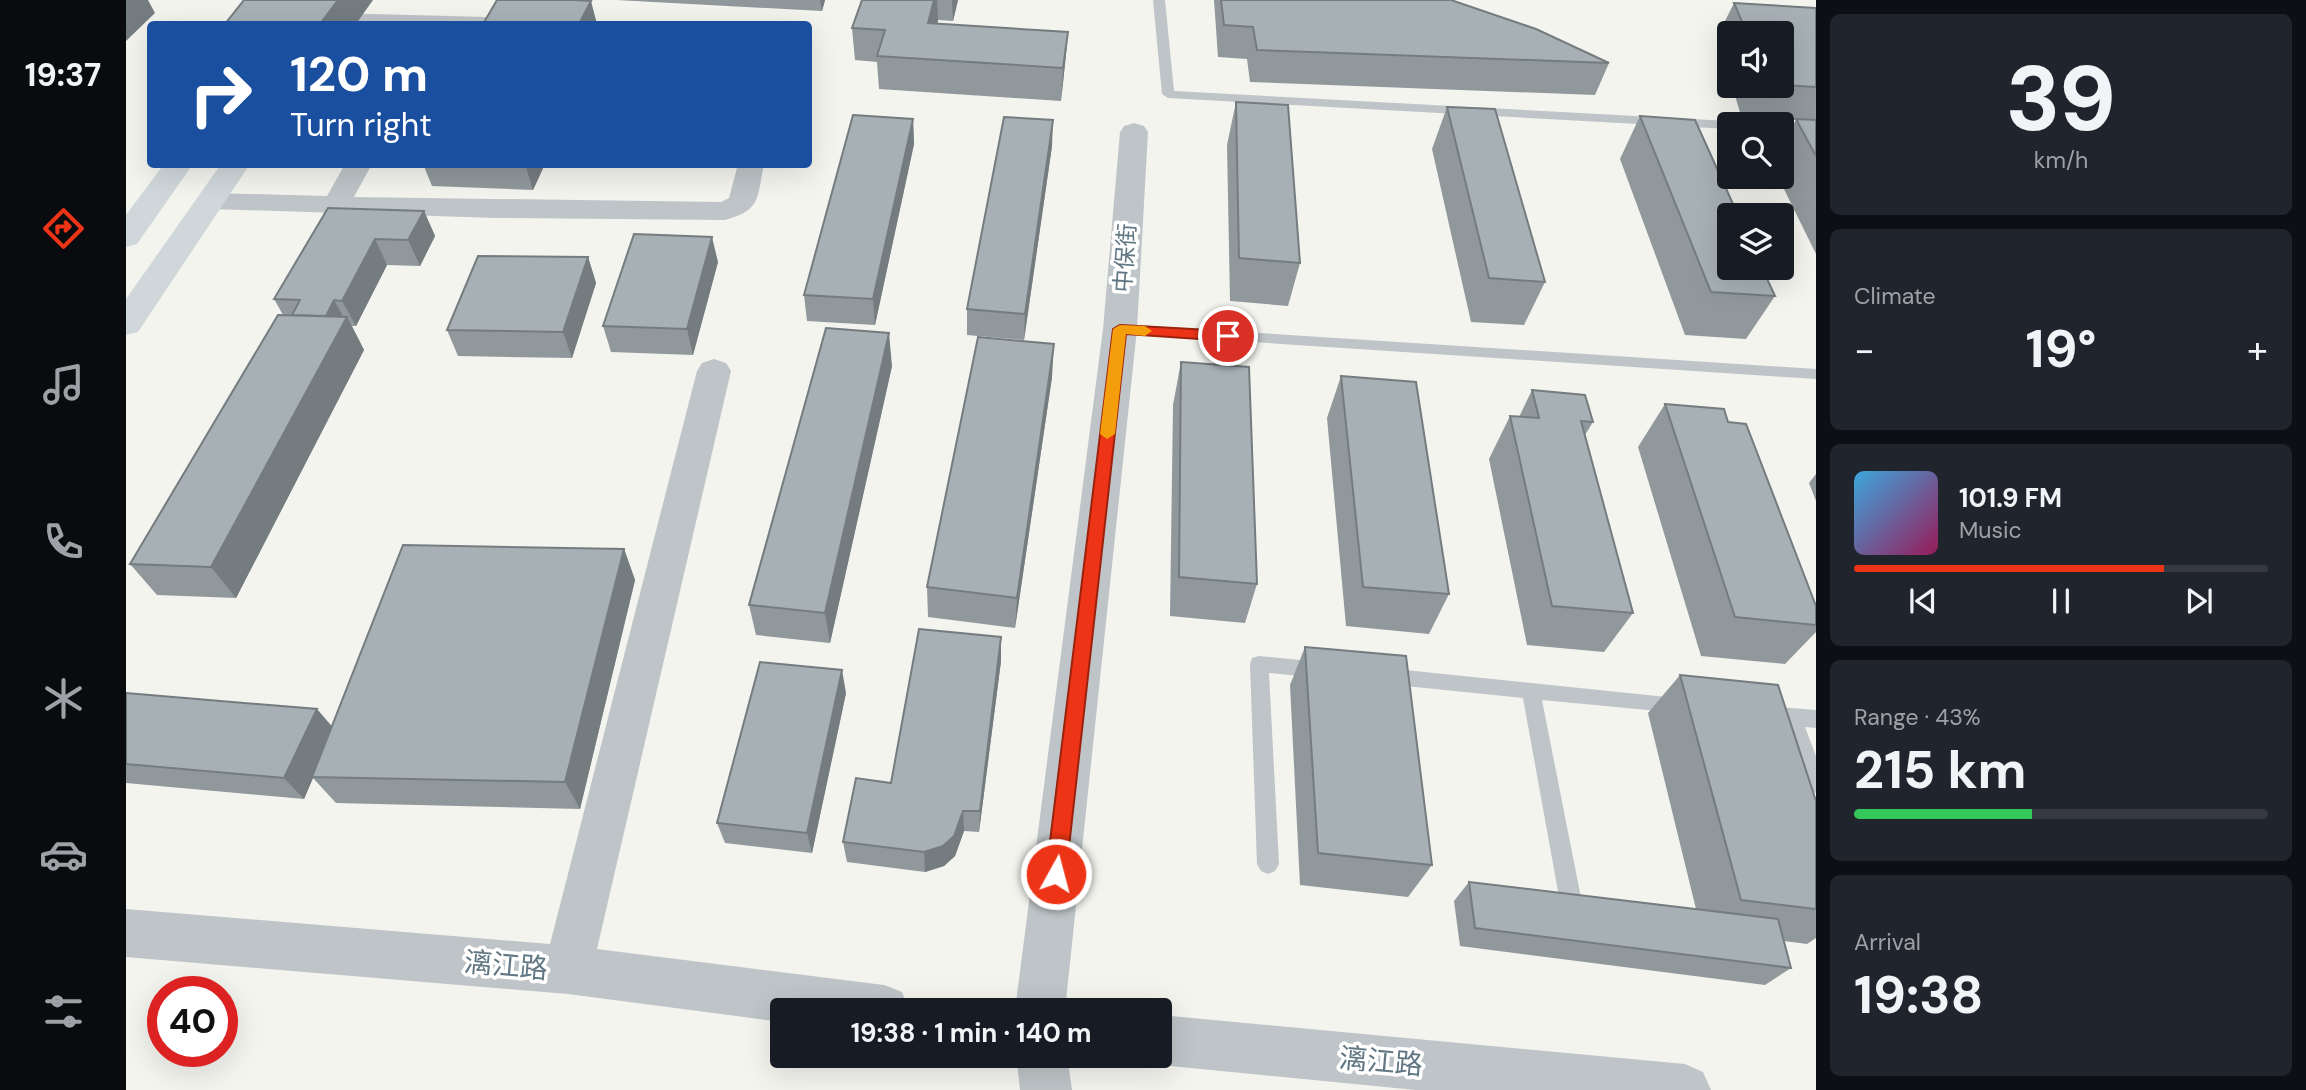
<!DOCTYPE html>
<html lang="en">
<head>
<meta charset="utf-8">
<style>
	body { margin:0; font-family:"DM Sans","Noto Sans SC",sans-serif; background:#20242c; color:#f1f3f6; height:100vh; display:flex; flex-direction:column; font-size:26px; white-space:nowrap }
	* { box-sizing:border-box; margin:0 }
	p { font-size:23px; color:#9ea1a6 }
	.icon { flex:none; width:38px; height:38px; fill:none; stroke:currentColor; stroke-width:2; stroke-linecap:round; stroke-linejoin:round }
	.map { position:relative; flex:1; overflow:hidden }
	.side { display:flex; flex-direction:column; gap:14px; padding:14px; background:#0d0f14; width:490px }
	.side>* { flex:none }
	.top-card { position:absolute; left:21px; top:21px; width:665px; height:147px; border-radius:7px; box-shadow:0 7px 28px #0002; background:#1a4fa0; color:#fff; overflow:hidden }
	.buttons { position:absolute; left:1591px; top:21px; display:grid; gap:14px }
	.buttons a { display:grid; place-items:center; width:77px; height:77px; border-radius:7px; background:#171b24; box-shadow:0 7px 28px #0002; font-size:35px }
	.speed { position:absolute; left:21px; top:976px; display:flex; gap:14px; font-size:35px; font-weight:700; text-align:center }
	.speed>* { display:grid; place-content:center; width:91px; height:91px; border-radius:50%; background:#171b24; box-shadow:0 7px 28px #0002; line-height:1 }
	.speed .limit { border:10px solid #d22; background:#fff; color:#111 }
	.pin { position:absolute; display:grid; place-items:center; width:60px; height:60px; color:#fff; margin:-30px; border:4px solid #fff; border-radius:50%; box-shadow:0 2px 7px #0007 }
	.me { position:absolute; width:77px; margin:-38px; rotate:7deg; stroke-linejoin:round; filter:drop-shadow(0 0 5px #0008) }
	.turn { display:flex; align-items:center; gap:24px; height:147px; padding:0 28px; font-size:32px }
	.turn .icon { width:91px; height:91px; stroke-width:2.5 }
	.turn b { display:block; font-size:49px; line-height:60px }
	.big { font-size:52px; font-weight:700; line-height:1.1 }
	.side .tile { flex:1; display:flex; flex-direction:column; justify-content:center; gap:10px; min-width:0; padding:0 24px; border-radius:10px; background:#20242c }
	.side .dial { align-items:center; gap:0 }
	.dial b { font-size:91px; line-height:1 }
	.song { display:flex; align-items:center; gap:21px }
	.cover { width:84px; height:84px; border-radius:10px; background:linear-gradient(135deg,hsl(200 70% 55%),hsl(330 70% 35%)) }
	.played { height:7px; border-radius:4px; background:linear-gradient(90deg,#ee3416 75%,#363941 75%) }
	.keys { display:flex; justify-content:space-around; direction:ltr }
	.heat { display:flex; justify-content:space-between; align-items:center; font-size:38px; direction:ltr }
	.charge { height:10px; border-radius:5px; background:linear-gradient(90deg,#34c759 43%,#363941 0) }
	.trip { position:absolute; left:644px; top:998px; width:402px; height:70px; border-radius:7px; background:#171b24; box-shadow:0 7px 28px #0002; font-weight:700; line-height:70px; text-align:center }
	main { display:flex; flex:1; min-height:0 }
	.tab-bar { display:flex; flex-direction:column; width:126px; justify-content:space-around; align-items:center; background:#090b0e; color:#9ea1a6 }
	.tab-bar .icon { width:49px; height:49px }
	.tab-bar .selected { color:#ee3416 }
	.tab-bar b { font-size:32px; color:#f1f3f6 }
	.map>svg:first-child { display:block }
</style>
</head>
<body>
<main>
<nav class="tab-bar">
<b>19:37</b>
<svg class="icon selected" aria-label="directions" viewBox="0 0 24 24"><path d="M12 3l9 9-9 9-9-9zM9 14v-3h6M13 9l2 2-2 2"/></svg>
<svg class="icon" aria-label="music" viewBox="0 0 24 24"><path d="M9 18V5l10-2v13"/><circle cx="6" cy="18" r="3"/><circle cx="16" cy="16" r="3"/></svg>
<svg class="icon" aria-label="phone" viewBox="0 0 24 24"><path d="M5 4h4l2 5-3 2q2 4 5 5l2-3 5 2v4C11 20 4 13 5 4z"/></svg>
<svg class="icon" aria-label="climate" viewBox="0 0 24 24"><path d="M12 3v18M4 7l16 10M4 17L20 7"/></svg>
<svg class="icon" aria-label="car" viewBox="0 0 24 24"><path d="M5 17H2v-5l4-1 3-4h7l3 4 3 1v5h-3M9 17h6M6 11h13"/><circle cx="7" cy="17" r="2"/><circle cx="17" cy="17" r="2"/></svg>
<svg class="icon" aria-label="filters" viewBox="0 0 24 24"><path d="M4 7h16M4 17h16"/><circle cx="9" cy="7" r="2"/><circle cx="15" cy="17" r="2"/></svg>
</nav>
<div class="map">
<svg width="1690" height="1090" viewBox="0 0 1690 1090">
	<rect width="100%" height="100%" fill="#f4f4ef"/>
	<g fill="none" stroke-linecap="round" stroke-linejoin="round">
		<g fill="#bec4c7" fill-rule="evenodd">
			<polygon points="1027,0 1039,0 1048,91 1603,121 1609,124 1603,124 1603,129 1042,98 1036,94"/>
			<polygon points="1656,124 1690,126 1690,134 1656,132"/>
			<polygon points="994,324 1690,369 1690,379 989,333 986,329 989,325"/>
			<polygon points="1133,656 1194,662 1201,664 1203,670 1201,676 1194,678 1143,673 1153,864 1149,871 1142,874 1135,871 1131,864 1124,664 1126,658"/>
			<polygon points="1260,668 1560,699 1563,705 1560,711 1553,713 1416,700 1457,908 1454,915 1446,918 1438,915 1435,908 1397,698 1260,684 1253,682 1251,676 1253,670"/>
			<polygon points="1640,706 1690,710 1690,728 1679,727 1690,756 1690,793 1683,790 1680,784 1659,725 1633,720 1630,714 1633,708"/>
		</g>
		<g fill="#bec4c7" fill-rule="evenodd">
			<polygon points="208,13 360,17 368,19 372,24 199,24 196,20 200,15"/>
			<path d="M 219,164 L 246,164 L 228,197 L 595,202 L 603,198 L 612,164 L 638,164 C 631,197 636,210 599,220 L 370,218 L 85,209 L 75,207 L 71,201 L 75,195 L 85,193 L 201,196 Z"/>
		</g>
		<g fill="#bec4c7" fill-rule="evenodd">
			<polygon points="1008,123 1018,126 1022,132 1011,329 939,1010 889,1010 977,329 994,132 998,126"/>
			<polygon points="588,359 600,363 605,371 471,949 758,985 776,992 783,1010 656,1010 656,1022 442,994 0,957 0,909 424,944 571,371 576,363"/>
			<polygon points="1034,1015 1559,1064 1577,1072 1585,1090 1290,1090 1034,1065 1015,1055 1034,1055"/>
			<polygon points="890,1055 941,1055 946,1090 894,1090"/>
		</g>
		<g fill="#d0d7da" fill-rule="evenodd">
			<polygon points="38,164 67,164 11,244 0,247 0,215"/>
			<polygon points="95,164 124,164 12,332 0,335 0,299"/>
		</g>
	</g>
	<g fill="#90989c">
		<polygon points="490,0 699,0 696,11"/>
		<polygon points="736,0 832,0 827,21 812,20 811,24 942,32 939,64 935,101 753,89 751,62 729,60 726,28"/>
		<polygon points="1088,0 1325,0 1483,63 1469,95 1124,82 1121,59 1092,57"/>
		<polygon points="1608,3 1690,8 1690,254 1652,177 1656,177 1656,143 1670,120 1615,116 1608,92 1610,86 1656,86 1656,33 1603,33 1603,62 1592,35"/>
		<polygon points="1110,102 1174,263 1162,306 1104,301 1101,145"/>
		<polygon points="1321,107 1419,282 1398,325 1345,322 1306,149"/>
		<polygon points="1514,116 1649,296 1620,339 1559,335 1494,159"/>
		<polygon points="787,119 788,144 749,325 681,321 678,295"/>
		<polygon points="926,146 898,340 841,335 841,309"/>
		<polygon points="297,164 419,164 407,190 306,186"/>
		<polygon points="298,211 309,236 294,266 261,265 230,326 226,326 238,350 110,598 31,595 4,564 157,315 148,299"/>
		<polygon points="462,257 470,283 446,358 332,356 321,330"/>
		<polygon points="592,262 567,355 485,352 477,326"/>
		<polygon points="1055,362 1131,584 1119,623 1044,616 1047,405"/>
		<polygon points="766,366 704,643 630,635 623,605"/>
		<polygon points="1215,376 1323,594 1303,634 1220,626 1201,418"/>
		<polygon points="926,377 889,628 802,617 801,587"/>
		<polygon points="1406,390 1467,422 1459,435 1507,613 1478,652 1401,645 1363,459 1384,416 1393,417"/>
		<polygon points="1539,404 1602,422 1690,606 1690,632 1659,664 1575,656 1512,447"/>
		<polygon points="1690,474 1690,501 1683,483"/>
		<polygon points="498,549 509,580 454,809 210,803 187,778 178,799 0,783 0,693 206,726"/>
		<polygon points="1179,647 1306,865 1282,897 1174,885 1164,685"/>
		<polygon points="875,661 853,832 838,831 829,856 818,866 799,872 721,862 717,842 765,783"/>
		<polygon points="1554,675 1690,801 1690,938 1681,944 1658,941 1665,968 1639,985 1334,946 1328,901 1343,882 1570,909 1522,713"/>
		<polygon points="720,693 686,853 599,843 591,823"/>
	</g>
	<g fill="#757c7f">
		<polygon points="0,0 22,0 29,13 0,41"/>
		<polygon points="212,0 247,0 230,24 194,24"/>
		<polygon points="694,0 699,0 696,11"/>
		<polygon points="808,0 811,0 812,20 803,55 802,23"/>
		<polygon points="826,0 832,0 827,21"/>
		<polygon points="465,1 471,24 453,24"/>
		<polygon points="942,32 939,64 935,101 937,68"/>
		<polygon points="787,119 788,144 749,325 747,299"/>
		<polygon points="927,120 926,146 898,340 899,314"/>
		<polygon points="399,164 419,164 407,190"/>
		<polygon points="298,211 309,236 294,266 282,240"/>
		<polygon points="586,237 592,262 567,355 561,329"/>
		<polygon points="249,239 261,265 230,326 216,301"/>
		<polygon points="462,257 470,283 446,358 437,332"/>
		<polygon points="208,300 219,320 221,317 238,350 110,598 85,567 196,323"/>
		<polygon points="763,333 766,366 704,643 699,613"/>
		<polygon points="928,344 926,377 889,628 891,598"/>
		<polygon points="498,549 509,580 454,809 439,782"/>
		<polygon points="875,637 875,661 853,832 854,811"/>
		<polygon points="716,670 720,693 686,853 681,833"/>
		<polygon points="191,709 210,731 186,777 187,778 178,799 158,778"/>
		<polygon points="837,811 838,831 829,856 818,866 799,872 798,852"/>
	</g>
	<g fill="#a7b1b5" stroke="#757c7f" stroke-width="2">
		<polygon points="118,0 212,0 194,24 99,24"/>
		<polygon points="371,0 448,0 465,1 453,24 357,24"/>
		<polygon points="736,0 808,0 802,23 942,32 937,68 751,56 759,30 726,28"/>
		<polygon points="1095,0 1325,0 1410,29 1483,63 1131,50 1127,27 1098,25"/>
		<polygon points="1608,3 1690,8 1690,87 1656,85 1656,33 1629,33 1629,30 1619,29"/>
		<polygon points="1110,102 1162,105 1174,263 1113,258"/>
		<polygon points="1321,107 1369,109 1419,282 1363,278"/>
		<polygon points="727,115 787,119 747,299 678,295"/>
		<polygon points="1514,116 1569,120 1612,215 1603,215 1603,268 1636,268 1649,296 1585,292"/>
		<polygon points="878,117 927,120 899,314 841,309"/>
		<polygon points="1670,119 1690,120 1690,156"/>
		<polygon points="202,208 298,211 282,240 249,239 216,301 208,300 200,316 166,315 174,300 148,299"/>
		<polygon points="508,234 586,237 561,329 477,326"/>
		<polygon points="352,256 462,257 437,332 321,330"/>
		<polygon points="152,315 221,317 85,567 4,564"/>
		<polygon points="700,328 763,333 699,613 623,605"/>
		<polygon points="852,337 928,344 891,598 801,587"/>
		<polygon points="1055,362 1123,367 1131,584 1053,577"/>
		<polygon points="1215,376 1290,382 1323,594 1237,587"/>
		<polygon points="1406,390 1459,395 1467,422 1455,421 1507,613 1426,606 1384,416 1413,418"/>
		<polygon points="1539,404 1598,409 1602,422 1620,424 1690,606 1690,625 1609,617"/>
		<polygon points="277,545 498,549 439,782 186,777"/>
		<polygon points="793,629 875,637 854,811 837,811 828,836 817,846 798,852 717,842 730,778 765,783"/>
		<polygon points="1179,647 1280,656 1306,865 1192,853"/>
		<polygon points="634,662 716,670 681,833 591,823"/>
		<polygon points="1554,675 1652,685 1690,801 1690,909 1615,900"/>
		<polygon points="0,693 191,709 158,778 0,764"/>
		<polygon points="1343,882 1652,919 1665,968 1349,928"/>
	</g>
	<polygon fill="#ee3416" stroke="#9b220e" stroke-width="2" points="994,325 1102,331 1109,336 1102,341 1000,334 940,874 937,880 930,883 923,880 920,874 987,329"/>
	<polygon fill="#f59e0b" points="994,325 1019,326 1026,331 1019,336 1000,334 989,434 981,439 974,434 987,329"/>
	<g text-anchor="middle" stroke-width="7" stroke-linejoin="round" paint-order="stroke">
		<g font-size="23" fill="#617783" stroke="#fff">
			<text transform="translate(999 258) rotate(-86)" y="8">中保街</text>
		</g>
		<g font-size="28" fill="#617783" stroke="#fff">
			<text transform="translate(380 965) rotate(5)" y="10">漓江路</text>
			<text transform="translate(1255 1061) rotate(5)" y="10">漓江路</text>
		</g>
	</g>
</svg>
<div class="buttons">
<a><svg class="icon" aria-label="sound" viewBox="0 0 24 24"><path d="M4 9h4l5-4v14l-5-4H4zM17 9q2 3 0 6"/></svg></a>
<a><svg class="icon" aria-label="search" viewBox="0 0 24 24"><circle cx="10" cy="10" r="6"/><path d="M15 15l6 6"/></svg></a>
<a><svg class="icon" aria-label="layers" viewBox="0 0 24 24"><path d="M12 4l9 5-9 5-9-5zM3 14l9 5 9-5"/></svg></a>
</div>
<div class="speed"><div class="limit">40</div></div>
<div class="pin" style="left:1102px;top:336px;background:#d93025"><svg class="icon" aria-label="arrive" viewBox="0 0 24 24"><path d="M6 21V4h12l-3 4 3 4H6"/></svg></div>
<svg class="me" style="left:930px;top:874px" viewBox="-20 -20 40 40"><circle r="17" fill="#ee3416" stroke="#fff" stroke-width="3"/><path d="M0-11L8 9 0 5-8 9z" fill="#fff"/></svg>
<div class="trip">19:38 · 1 min · 140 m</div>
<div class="top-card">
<div class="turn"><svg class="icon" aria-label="right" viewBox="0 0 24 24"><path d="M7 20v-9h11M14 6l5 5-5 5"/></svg><div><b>120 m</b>Turn right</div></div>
</div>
</div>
<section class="side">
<div class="tile dial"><b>39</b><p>km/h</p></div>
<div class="tile"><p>Climate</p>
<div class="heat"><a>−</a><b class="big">19°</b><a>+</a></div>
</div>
<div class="tile">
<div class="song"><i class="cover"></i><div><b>101.9 FM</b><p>Music</p></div></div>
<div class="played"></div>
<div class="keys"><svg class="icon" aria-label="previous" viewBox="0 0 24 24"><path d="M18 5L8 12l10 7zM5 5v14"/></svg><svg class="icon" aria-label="pause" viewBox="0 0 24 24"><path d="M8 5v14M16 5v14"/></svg><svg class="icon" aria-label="next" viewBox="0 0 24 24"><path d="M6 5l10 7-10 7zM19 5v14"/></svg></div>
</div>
<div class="tile"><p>Range · 43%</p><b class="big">215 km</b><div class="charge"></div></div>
<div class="tile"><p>Arrival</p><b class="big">19:38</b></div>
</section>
</main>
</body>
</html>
